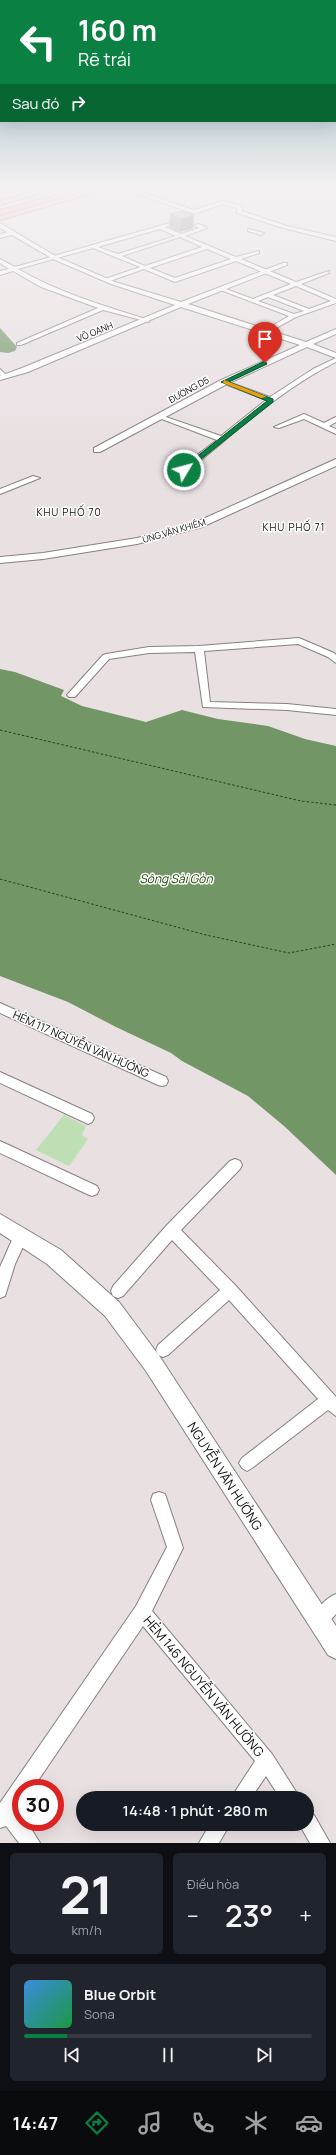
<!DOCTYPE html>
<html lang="vi">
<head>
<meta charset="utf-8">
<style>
	body { margin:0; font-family:Manrope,sans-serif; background:#20242c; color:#f1f3f6; height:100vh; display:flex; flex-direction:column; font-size:15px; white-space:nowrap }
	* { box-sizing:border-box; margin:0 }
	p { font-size:13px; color:#9ea1a6 }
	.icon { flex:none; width:22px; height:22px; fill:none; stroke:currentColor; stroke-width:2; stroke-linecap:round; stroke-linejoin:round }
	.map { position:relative; height:1843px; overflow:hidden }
	.sheet { display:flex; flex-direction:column; gap:10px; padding:10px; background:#0d0f14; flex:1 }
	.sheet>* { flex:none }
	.top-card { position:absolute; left:0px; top:0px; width:336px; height:122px; box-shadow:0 4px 16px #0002; background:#0b8043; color:#fff; overflow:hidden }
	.speed { position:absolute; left:12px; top:1779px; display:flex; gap:8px; font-size:20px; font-weight:700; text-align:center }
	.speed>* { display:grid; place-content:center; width:52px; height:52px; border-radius:50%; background:#171b24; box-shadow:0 4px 16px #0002; line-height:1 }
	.speed .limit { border:6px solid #d22; background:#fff; color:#111 }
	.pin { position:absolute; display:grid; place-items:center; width:34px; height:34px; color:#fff; margin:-41px -17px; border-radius:50% 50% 50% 0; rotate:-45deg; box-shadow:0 0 4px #0007 }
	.pin .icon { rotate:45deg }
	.me { position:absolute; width:44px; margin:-22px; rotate:53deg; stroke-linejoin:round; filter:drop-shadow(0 0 3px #0008) }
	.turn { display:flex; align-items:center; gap:14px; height:84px; padding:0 12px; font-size:18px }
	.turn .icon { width:52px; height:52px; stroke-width:2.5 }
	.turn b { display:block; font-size:28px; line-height:34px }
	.then { display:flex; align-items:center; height:38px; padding:0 12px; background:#0003; gap:8px; font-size:15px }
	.big { font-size:30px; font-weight:600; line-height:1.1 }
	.sheet .tile { flex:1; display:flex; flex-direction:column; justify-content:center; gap:6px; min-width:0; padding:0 14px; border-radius:6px; background:#20242c }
	.sheet .dial { align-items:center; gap:0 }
	.dial b { font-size:52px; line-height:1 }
	.song { display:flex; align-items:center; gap:12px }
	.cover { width:48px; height:48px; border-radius:6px; background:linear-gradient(135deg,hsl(210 70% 55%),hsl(140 70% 35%)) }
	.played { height:4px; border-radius:2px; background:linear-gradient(90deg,#0b8043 15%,#363941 15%) }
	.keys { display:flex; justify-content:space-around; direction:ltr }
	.heat { display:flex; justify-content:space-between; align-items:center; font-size:22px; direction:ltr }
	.sheet .tiles { flex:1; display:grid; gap:10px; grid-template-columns:1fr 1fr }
	.tile:last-child { grid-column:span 2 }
	.trip { position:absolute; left:76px; top:1791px; width:238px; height:40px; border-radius:20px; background:#171b24; box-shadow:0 4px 16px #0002; font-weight:600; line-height:40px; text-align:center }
	.tabs { display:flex; height:64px; justify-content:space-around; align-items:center; background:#090b0e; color:#9ea1a6 }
	.tabs .icon { width:28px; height:28px }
	.tabs .on { color:#0b8043 }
	.tabs b { font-size:18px; color:#f1f3f6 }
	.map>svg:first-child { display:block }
</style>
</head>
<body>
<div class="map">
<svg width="336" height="1843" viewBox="0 0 336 1843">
	<rect width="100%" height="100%" fill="#e9e0e2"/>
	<polygon fill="#bddfb3" points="64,1115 86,1126 82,1135 88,1139 69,1166 36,1150"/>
	<g fill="#729666">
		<polygon points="0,328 17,347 15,351 8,353 0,352"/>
		<polygon points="0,669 15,672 64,690 61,696 82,706 146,722 182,710 218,719 268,726 305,739 336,746 336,1175 284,1126 248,1096 182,1061 171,1053 116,1027 68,1002 0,976"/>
	</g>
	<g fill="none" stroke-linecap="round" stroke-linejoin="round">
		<g stroke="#1a4b02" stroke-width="1" stroke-dasharray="2.5 2" stroke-linecap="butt">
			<polyline points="0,730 301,801 336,805"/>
			<polyline points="0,879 206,935 289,953 336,944"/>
		</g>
		<defs>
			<g id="minor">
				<polygon points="117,186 124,186 194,210 223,201 242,206 242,211 287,226 336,237 336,241 283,228 237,213 237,208 223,204 194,214"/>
				<path d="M 180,220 L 185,221 L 165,227 L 181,234 L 199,228 L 194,225 L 199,224 L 207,228 L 185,236 L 236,257 L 259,251 L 259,253 L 241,259 L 296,282 L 329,271 L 329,273 L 301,284 L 336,299 L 336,303 L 296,317 L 267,333 L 264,331 L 265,330 L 289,316 L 218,289 L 223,288 L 253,299 L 291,284 L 236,261 L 175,282 L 144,269 L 107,282 L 105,279 L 140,267 L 93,248 L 18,269 C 60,293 104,306 149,320 L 149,322 L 103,310 L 21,345 L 17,345 L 17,343 L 98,308 L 41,287 L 13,271 L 0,275 L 0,271 L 9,269 L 0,263 L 0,259 L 15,267 ZM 160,229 L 176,236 L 118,254 L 98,247 ZM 180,237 L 202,247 L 145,266 L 122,256 ZM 207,249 L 231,259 L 175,278 L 150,268 ZM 296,286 L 331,301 L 309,309 L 273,295 ZM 268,297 L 304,311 L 294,314 L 258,301 Z"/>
				<polygon points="248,229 264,233 261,235 248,231"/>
				<polygon points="13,231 15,234 0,238 0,234"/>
				<path d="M 336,358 L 336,362 C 280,390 235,433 186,472 L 180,472 L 180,468 L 217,440 L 159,418 L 159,416 L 163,416 L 221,436 L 266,400 L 222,383 L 222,381 L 226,381 L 270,397 L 313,369 Z"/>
				<polygon points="0,369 7,376 7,378 3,378 0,375"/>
				<polygon points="304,414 324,423 336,417 336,422 329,426 336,429 336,434 304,419 279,428 274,427"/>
				<polygon points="33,476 40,478 0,494 0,489"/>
				<polygon points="299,638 334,653 336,655 336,663 328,657 298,644 204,651 210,702 287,704 336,709 336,715 287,710 203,707 195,652 149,653 109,659 75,697 69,697 67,695 103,655 106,654 149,647 199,646"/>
				<polygon points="0,1003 166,1077 168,1081 166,1085 162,1086 158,1085 0,1013"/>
				<polygon points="0,1072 92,1114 94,1118 92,1122 88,1124 84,1122 0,1083"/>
				<polygon points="0,1141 97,1186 99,1190 97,1194 92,1196 87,1194 0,1153"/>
				<polygon points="235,1159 240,1161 242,1165 240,1169 181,1230 235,1285 336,1397 336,1416 328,1410 252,1468 247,1471 242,1468 239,1463 242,1458 318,1399 229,1300 168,1355 163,1357 158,1355 156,1350 158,1345 220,1290 172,1240 123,1296 118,1298 113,1296 111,1291 113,1286 167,1225 230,1161"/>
				<polygon points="21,1229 26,1231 28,1236 15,1264 5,1296 0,1298 0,1267 16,1231"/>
				<polygon points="159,1492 165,1494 183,1548 152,1611 272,1754 300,1798 280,1798 266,1776 251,1798 231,1798 255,1761 143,1626 33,1788 21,1788 21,1805 17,1810 21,1815 21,1822 27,1822 40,1843 19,1843 6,1826 0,1828 0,1803 136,1606 167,1547 151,1500 153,1494"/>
				<path d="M 336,1594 L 336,1614 L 325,1626 L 319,1628 L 313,1626 L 311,1620 C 315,1610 326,1598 336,1594 Z"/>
				<polygon points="307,1813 314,1815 330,1843 310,1843 299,1824 307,1824"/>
				<polygon points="210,1824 230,1824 219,1843 199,1843"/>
			</g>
			<polygon id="tertiary" points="0,223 57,257 115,282 181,302 283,263 287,263 287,265 188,304 306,342 336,329 336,334 313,344 336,353 336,358 307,347 227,384 100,452 94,452 94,448 221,380 300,345 181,307 28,372 0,380 0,376 22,368 175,305 111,284 53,259 0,228"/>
			<g id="secondary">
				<polygon points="336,459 336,466 202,527 137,544 43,559 0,563 0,557 43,553 137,538 194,523"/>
				<polygon points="0,1214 61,1250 119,1302 160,1357 336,1626 336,1659 328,1655 146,1371 105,1316 47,1264 0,1233"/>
			</g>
			<g id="primary">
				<polygon points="56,186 69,186 0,205 0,201"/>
				<polygon points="105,186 118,186 0,220 0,216"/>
			</g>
			<polygon id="trunk" points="89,186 102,186 0,215 0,210"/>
		</defs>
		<use href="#minor" stroke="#877f81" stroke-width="2"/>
		<use href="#tertiary" stroke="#877f81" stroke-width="2"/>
		<use href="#secondary" stroke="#877f81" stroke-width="2"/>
		<use href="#primary" stroke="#a96574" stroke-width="2"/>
		<use href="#trunk" stroke="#a96574" stroke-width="2"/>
		<use href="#minor" fill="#fff" fill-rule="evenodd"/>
		<use href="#tertiary" fill="#fff" fill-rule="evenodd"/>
		<use href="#secondary" fill="#fff" fill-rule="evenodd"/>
		<use href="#primary" fill="#fdbfcd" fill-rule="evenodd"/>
		<use href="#trunk" fill="#fcaabc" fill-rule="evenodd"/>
	</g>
	<polygon fill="#979091" points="170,214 194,215 193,228 180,232 169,227"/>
	<polygon fill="#7b7676" points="194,215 193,228 180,232 181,219"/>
	<polygon fill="#b0a8a9" stroke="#7b7676" points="183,211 194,215 181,219 170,214"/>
	<linearGradient id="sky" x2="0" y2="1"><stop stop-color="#79a8b4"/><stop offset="0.42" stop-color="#f5f1f2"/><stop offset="1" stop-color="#f5f1f2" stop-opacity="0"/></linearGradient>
	<rect width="336" height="444" fill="url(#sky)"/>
	<polygon fill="#0b8043" stroke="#07532c" points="265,361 267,364 229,382 273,399 273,402 186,471 181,471 181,469 267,401 221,382"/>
	<polygon fill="#f59e0b" points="224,380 265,396 266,397 261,398 223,383"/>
	<g text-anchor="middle" stroke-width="3" stroke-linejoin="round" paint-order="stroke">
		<g font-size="9" fill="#0f0c0d" stroke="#fff">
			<text transform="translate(95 332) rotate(-22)" y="3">VÕ OANH</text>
			<text transform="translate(189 390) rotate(-29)" y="3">ĐƯỜNG D5</text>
			<text transform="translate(174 531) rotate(-16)" y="3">UNG VĂN KHIÊM</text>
		</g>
		<g font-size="10" letter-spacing="1" fill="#0f0c0d" stroke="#fff">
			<text x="69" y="516">KHU PHỐ 70</text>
			<text x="294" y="531">KHU PHỐ 71</text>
		</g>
		<g font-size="11" fill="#0f0c0d" stroke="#fff">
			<text transform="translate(81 1044) rotate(24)" y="4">HẺM 117 NGUYỄN VĂN HƯỞNG</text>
		</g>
		<g font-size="12" font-style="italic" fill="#1a4b02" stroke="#fff">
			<text x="176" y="883">Sông Sài Gòn</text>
		</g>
		<g font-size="13" fill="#0f0c0d" stroke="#fff">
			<text transform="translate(225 1476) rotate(57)" y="5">NGUYỄN VĂN HƯỞNG</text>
			<text transform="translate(204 1686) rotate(50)" y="5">HẺM 146 NGUYỄN VĂN HƯỞNG</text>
		</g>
	</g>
</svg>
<div class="speed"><div class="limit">30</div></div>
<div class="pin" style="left:265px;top:363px;background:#d93025"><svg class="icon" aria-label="arrive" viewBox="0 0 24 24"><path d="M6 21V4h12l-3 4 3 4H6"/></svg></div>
<svg class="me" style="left:184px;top:470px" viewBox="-20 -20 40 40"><circle r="17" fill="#0b8043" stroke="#fff" stroke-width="3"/><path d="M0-11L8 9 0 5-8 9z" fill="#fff"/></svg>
<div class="trip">14:48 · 1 phút · 280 m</div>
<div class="top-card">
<div class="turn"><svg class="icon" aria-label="left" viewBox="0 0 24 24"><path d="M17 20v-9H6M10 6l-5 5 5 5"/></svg><div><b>160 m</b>Rẽ trái</div></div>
<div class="then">Sau đó<svg class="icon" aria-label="right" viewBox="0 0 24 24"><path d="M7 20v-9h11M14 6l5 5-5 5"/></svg></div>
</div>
</div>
<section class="sheet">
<div class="tiles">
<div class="tile dial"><b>21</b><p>km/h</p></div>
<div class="tile"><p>Điều hòa</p>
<div class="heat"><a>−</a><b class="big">23°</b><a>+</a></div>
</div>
<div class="tile">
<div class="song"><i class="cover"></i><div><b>Blue Orbit</b><p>Sona</p></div></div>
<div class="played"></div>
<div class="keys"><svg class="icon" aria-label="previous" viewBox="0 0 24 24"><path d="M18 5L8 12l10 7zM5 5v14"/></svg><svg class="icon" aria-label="pause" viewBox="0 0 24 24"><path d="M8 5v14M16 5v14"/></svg><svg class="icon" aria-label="next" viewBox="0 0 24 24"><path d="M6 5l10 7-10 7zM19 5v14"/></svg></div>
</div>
</div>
</section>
<nav class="tabs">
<b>14:47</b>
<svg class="icon on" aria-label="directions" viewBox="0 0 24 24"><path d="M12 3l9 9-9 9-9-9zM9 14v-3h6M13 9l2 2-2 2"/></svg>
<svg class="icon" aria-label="music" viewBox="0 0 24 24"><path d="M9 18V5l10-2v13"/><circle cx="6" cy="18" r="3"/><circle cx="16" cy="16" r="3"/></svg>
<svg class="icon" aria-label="phone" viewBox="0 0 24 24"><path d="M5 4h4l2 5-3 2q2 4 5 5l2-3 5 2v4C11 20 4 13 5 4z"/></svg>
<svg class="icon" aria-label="climate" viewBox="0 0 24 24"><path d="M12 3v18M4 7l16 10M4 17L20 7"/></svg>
<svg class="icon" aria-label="car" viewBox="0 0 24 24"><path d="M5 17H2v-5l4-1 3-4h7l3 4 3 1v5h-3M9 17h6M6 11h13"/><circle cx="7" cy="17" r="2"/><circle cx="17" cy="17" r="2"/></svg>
</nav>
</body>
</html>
